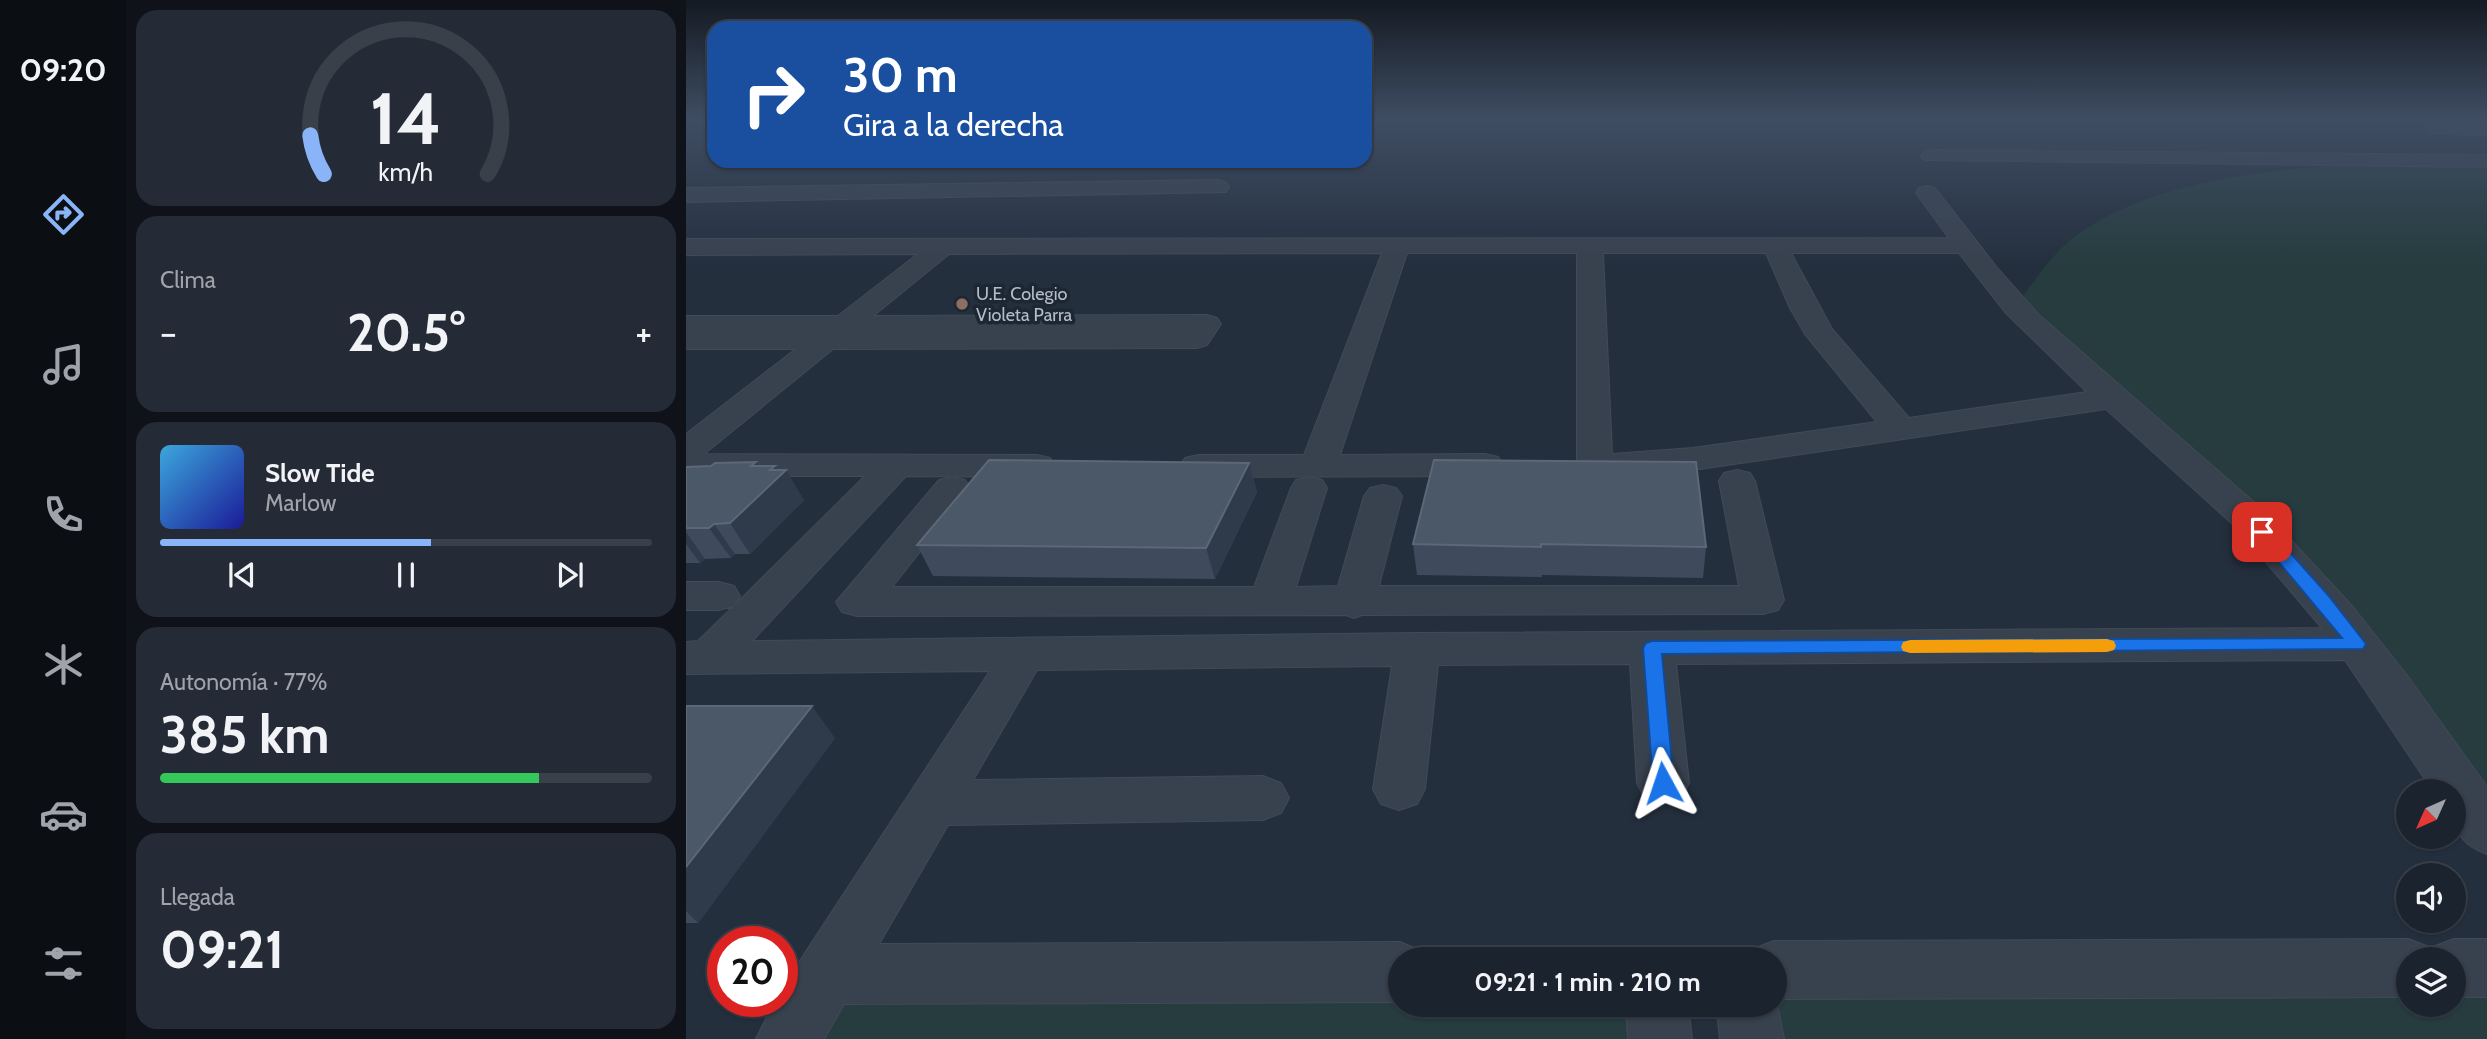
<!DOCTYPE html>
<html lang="es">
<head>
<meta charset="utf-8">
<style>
	body { margin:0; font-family:Cabin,sans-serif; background:#242b36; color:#f1f3f6; height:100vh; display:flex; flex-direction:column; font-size:26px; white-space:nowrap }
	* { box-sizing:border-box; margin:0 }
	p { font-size:23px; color:#a0a4aa }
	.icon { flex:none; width:38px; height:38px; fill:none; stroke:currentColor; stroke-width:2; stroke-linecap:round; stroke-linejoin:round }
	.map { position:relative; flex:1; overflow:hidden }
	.drawer { display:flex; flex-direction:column; gap:10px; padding:10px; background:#0f1319; width:560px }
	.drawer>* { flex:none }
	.guide { position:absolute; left:21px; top:21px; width:665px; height:147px; border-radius:21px; box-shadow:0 2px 5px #0004,0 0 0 2px #39404a; background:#1a4fa0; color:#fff; overflow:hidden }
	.needle { width:46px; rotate:225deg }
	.fabs { position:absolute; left:1710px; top:779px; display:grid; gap:14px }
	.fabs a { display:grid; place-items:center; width:70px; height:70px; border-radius:50%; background:#1b232e; box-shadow:0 2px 5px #0004,0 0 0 2px #39404a; font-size:35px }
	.speed { position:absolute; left:21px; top:926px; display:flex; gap:14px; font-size:35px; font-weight:700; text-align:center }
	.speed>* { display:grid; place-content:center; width:91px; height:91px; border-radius:50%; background:#1b232e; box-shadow:0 2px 5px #0004,0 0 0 2px #39404a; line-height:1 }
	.speed .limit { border:10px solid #d22; background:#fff; color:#111 }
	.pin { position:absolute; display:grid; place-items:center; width:60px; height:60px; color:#fff; margin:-30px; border-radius:14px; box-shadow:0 4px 10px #0006 }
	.me { position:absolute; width:77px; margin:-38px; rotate:355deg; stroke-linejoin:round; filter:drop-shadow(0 0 5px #0008) }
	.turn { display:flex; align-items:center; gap:24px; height:147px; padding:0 21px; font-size:32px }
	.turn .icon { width:91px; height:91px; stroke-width:2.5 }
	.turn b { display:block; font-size:49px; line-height:60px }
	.big { font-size:52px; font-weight:700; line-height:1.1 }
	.drawer .card { flex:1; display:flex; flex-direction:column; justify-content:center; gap:10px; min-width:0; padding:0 24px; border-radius:21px; background:#242b36 }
	.drawer .dial { align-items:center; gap:0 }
	.dial svg { height:182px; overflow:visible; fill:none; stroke:#39404a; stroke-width:7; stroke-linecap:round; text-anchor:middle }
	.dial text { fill:#f1f3f6; stroke:none }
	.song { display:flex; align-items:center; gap:21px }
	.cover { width:84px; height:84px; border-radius:10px; background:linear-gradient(135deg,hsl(200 70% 55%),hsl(240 70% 35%)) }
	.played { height:7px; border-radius:4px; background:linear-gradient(90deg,#8ab4f8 55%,#39404a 55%) }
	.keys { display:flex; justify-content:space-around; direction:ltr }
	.heat { display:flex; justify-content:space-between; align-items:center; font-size:38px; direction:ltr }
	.charge { height:10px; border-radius:5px; background:linear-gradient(90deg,#34c759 77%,#39404a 0) }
	.trip { position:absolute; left:702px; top:947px; width:399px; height:70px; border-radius:35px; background:#1b232e; box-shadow:0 2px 5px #0004,0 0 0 2px #39404a; font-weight:700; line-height:70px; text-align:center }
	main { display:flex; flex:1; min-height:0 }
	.dock { display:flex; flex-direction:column; width:126px; justify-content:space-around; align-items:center; background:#0b0e12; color:#a0a4aa }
	.dock .icon { width:49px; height:49px }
	.dock .on { color:#8ab4f8 }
	.dock b { font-size:32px; color:#f1f3f6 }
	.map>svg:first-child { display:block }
</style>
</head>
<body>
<main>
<nav class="dock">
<b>09:20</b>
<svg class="icon on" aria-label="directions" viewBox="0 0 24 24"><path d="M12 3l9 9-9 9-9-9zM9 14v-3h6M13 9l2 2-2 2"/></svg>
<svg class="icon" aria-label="music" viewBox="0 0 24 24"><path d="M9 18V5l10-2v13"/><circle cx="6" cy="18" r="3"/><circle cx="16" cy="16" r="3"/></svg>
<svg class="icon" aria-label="phone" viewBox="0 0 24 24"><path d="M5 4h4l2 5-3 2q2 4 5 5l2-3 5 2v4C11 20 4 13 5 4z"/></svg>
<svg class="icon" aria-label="climate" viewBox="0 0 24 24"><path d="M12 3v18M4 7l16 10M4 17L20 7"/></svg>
<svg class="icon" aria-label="car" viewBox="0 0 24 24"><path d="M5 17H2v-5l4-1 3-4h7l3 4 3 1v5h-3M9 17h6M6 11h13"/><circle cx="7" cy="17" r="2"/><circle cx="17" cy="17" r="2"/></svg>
<svg class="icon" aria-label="filters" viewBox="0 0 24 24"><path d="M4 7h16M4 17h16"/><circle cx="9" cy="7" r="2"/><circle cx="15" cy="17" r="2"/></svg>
</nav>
<section class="drawer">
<div class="card dial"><svg viewBox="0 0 100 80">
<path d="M14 69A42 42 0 1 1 86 69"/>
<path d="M14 69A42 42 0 0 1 8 52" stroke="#8ab4f8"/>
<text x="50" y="56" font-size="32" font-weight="700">14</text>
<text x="50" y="72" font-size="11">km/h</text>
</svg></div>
<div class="card"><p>Clima</p>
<div class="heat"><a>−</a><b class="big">20.5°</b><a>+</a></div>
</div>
<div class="card">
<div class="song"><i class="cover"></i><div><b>Slow Tide</b><p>Marlow</p></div></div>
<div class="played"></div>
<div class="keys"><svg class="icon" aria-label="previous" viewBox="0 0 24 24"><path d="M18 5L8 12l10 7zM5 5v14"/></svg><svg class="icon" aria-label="pause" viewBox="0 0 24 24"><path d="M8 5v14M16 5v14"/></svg><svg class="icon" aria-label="next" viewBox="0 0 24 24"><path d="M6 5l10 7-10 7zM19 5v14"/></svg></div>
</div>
<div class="card"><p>Autonomía · 77%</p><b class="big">385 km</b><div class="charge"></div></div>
<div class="card"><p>Llegada</p><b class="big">09:21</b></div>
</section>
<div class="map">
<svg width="1801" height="1039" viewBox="0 0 1801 1039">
	<rect width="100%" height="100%" fill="#242f3e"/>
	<g fill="#263c3f">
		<path d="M 1801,165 L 1801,831 L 1757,762 L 1671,644 L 1329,306 C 1349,282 1366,252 1392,234 C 1498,160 1676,163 1801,165 Z"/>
		<polygon points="1722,968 1722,1004 1768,1004 1768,968 1801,968 1801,1039 1066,1039 1088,1004 1089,970"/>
		<polygon points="714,972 714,1004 971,1005 974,1039 102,1039 141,974"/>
	</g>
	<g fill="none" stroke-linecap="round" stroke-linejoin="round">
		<defs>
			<g id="minor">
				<polygon points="1750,123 1801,123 1801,135 1743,133 1740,129 1743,125"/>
				<polygon points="1245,150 1801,155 1801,167 1238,160 1235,156 1238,152"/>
				<polygon points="532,180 540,182 543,187 540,192 0,202 0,188"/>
				<path d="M 1241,186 L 1249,188 L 1312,269 L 1353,315 L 1578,511 L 1666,606 L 1720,674 L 1801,787 L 1801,854 C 1767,842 1768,824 1768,791 L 1747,791 L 1659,660 L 990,664 L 1003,783 L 995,798 L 977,804 L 959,798 L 951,783 L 944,664 L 752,665 L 739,789 L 731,804 L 713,810 L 695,804 L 687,789 L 706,666 L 351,670 L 287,780 L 577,776 L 595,783 L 603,798 L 595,813 L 577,820 L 262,825 L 193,944 L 714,942 L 735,951 L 739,959 L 714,959 L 714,1002 L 158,1004 L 138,1039 L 70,1039 L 89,1001 L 96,1001 L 96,990 L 119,953 L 304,671 L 0,674 L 0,642 L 12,641 L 48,606 L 33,610 L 0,610 L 0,582 L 33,582 L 48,586 L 54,596 L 48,606 L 179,476 L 0,476 L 0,434 L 110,349 L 0,349 L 0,316 L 152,316 L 232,254 L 0,255 L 0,239 L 1263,238 L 1230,193 L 1233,188 ZM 696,253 L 618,455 L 512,455 L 499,458 L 494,466 L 499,474 L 512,477 L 799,476 L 812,473 L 817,465 L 812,457 L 799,454 L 654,455 L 721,253 L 891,253 L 891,464 L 896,472 L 929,475 L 1007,470 L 1420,409 L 1551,528 L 1636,628 L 731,633 L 66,641 L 220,476 L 351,477 L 364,474 L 369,466 L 364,458 L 351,455 L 18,454 L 147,349 L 511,348 L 521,345 L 535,324 L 531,318 L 521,315 L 187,316 L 263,254 ZM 917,253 L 1080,253 L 1104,308 L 1119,334 L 1191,422 L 1007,448 L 926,454 ZM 1105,253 L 1273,253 L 1319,312 L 1401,392 L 1223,418 L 1146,329 Z"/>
				<polygon points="1051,470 1064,473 1069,481 1098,600 1092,610 1077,614 676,615 668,618 660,615 171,616 156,612 150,602 253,480 266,477 279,480 284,488 206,587 568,587 605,488 610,480 623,477 636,480 641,488 610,587 652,586 678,496 684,488 697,485 710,488 716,496 693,586 1053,586 1033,481 1038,473"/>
				<polygon points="1722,939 1743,947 1745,951 1747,947 1768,939 1801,939 1801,997 1768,997 1768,959 1722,959 1722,997 1090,999 1098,1039 1034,1039 1030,1004 1088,1004 1088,959 1062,959 1067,949 1088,941"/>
				<polygon points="940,1004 1002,1004 1006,1039 942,1039"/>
			</g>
		</defs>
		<use href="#minor" stroke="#414a57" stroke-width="2"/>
		<use href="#minor" fill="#38414e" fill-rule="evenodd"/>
	</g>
	<g fill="#3f4b5c">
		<polygon points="748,460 1020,547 1017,578 856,575 856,577 731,575 727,544"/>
		<polygon points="563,463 571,492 529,579 247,576 231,545"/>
		<polygon points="72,466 91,470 118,500 64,554 49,554 45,558 19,559 14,563 0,563 0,467"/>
		<polygon points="0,706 149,738 12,923 0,923"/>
	</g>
	<g fill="#2f3b4b">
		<polygon points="70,462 84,485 84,470 89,466 94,475 100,470 118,500 64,554 44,523 65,466"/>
		<polygon points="563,463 571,492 529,579 520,548"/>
		<polygon points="28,524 49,554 45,558 23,528"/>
		<polygon points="0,532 19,559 14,563 0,544"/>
		<polygon points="126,706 149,738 12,923 0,911 0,867"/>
	</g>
	<g fill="#4b5868" stroke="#5c6777" stroke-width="2">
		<polygon points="303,460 563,463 520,548 231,545"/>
		<polygon points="748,460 1010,462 1020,547 855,544 855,547 727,544"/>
		<polygon points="70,462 65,466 89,466 84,470 100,470 44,523 28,524 23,528 0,528 0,467 25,466 29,463"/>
		<polygon points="0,706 126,706 0,867"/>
	</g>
	<linearGradient id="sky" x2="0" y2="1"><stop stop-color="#141a22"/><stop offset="0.45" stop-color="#3f4d63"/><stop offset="1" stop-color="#3f4d63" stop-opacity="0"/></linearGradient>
	<rect width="1801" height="266" fill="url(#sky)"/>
	<polygon fill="#1a73e8" stroke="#114b97" stroke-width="2" points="1576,527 1582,528 1642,595 1677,640 1680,644 1677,649 976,654 988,783 985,789 977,791 970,789 967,783 957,648 960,643 966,641 1656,638 1571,536 1568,532 1571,528"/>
	<polygon fill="#f59e0b" points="1421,639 1428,641 1430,646 1428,650 1421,652 1224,653 1217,651 1215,647 1217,642 1224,640"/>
	<circle fill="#8d6e63" stroke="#1d2633" stroke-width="2.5" cx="276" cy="304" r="7"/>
	<g text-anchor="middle" stroke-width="7" stroke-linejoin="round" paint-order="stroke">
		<g font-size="18" fill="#b4bcc9" stroke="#1d2633" text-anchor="start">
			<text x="290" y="300">U.E. Colegio<tspan x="290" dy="21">Violeta Parra</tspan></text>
		</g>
	</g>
</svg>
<div class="fabs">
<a><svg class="needle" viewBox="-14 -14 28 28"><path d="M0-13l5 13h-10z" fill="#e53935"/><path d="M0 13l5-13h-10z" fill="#a0a4aa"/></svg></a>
<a><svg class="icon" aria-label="sound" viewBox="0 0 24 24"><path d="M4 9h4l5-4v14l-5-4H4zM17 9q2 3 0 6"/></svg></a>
<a><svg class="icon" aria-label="layers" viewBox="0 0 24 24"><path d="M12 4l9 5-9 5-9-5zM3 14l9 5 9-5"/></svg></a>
</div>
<div class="speed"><div class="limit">20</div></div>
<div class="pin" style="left:1576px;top:532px;background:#d93025"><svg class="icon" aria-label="arrive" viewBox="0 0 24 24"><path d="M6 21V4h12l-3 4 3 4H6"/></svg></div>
<svg class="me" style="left:977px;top:783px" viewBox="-20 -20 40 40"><path d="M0-17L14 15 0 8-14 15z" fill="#1a73e8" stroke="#fff" stroke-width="4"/></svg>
<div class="trip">09:21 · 1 min · 210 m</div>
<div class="guide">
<div class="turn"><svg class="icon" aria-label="right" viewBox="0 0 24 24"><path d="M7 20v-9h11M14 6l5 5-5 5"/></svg><div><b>30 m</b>Gira a la derecha</div></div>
</div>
</div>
</main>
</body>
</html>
